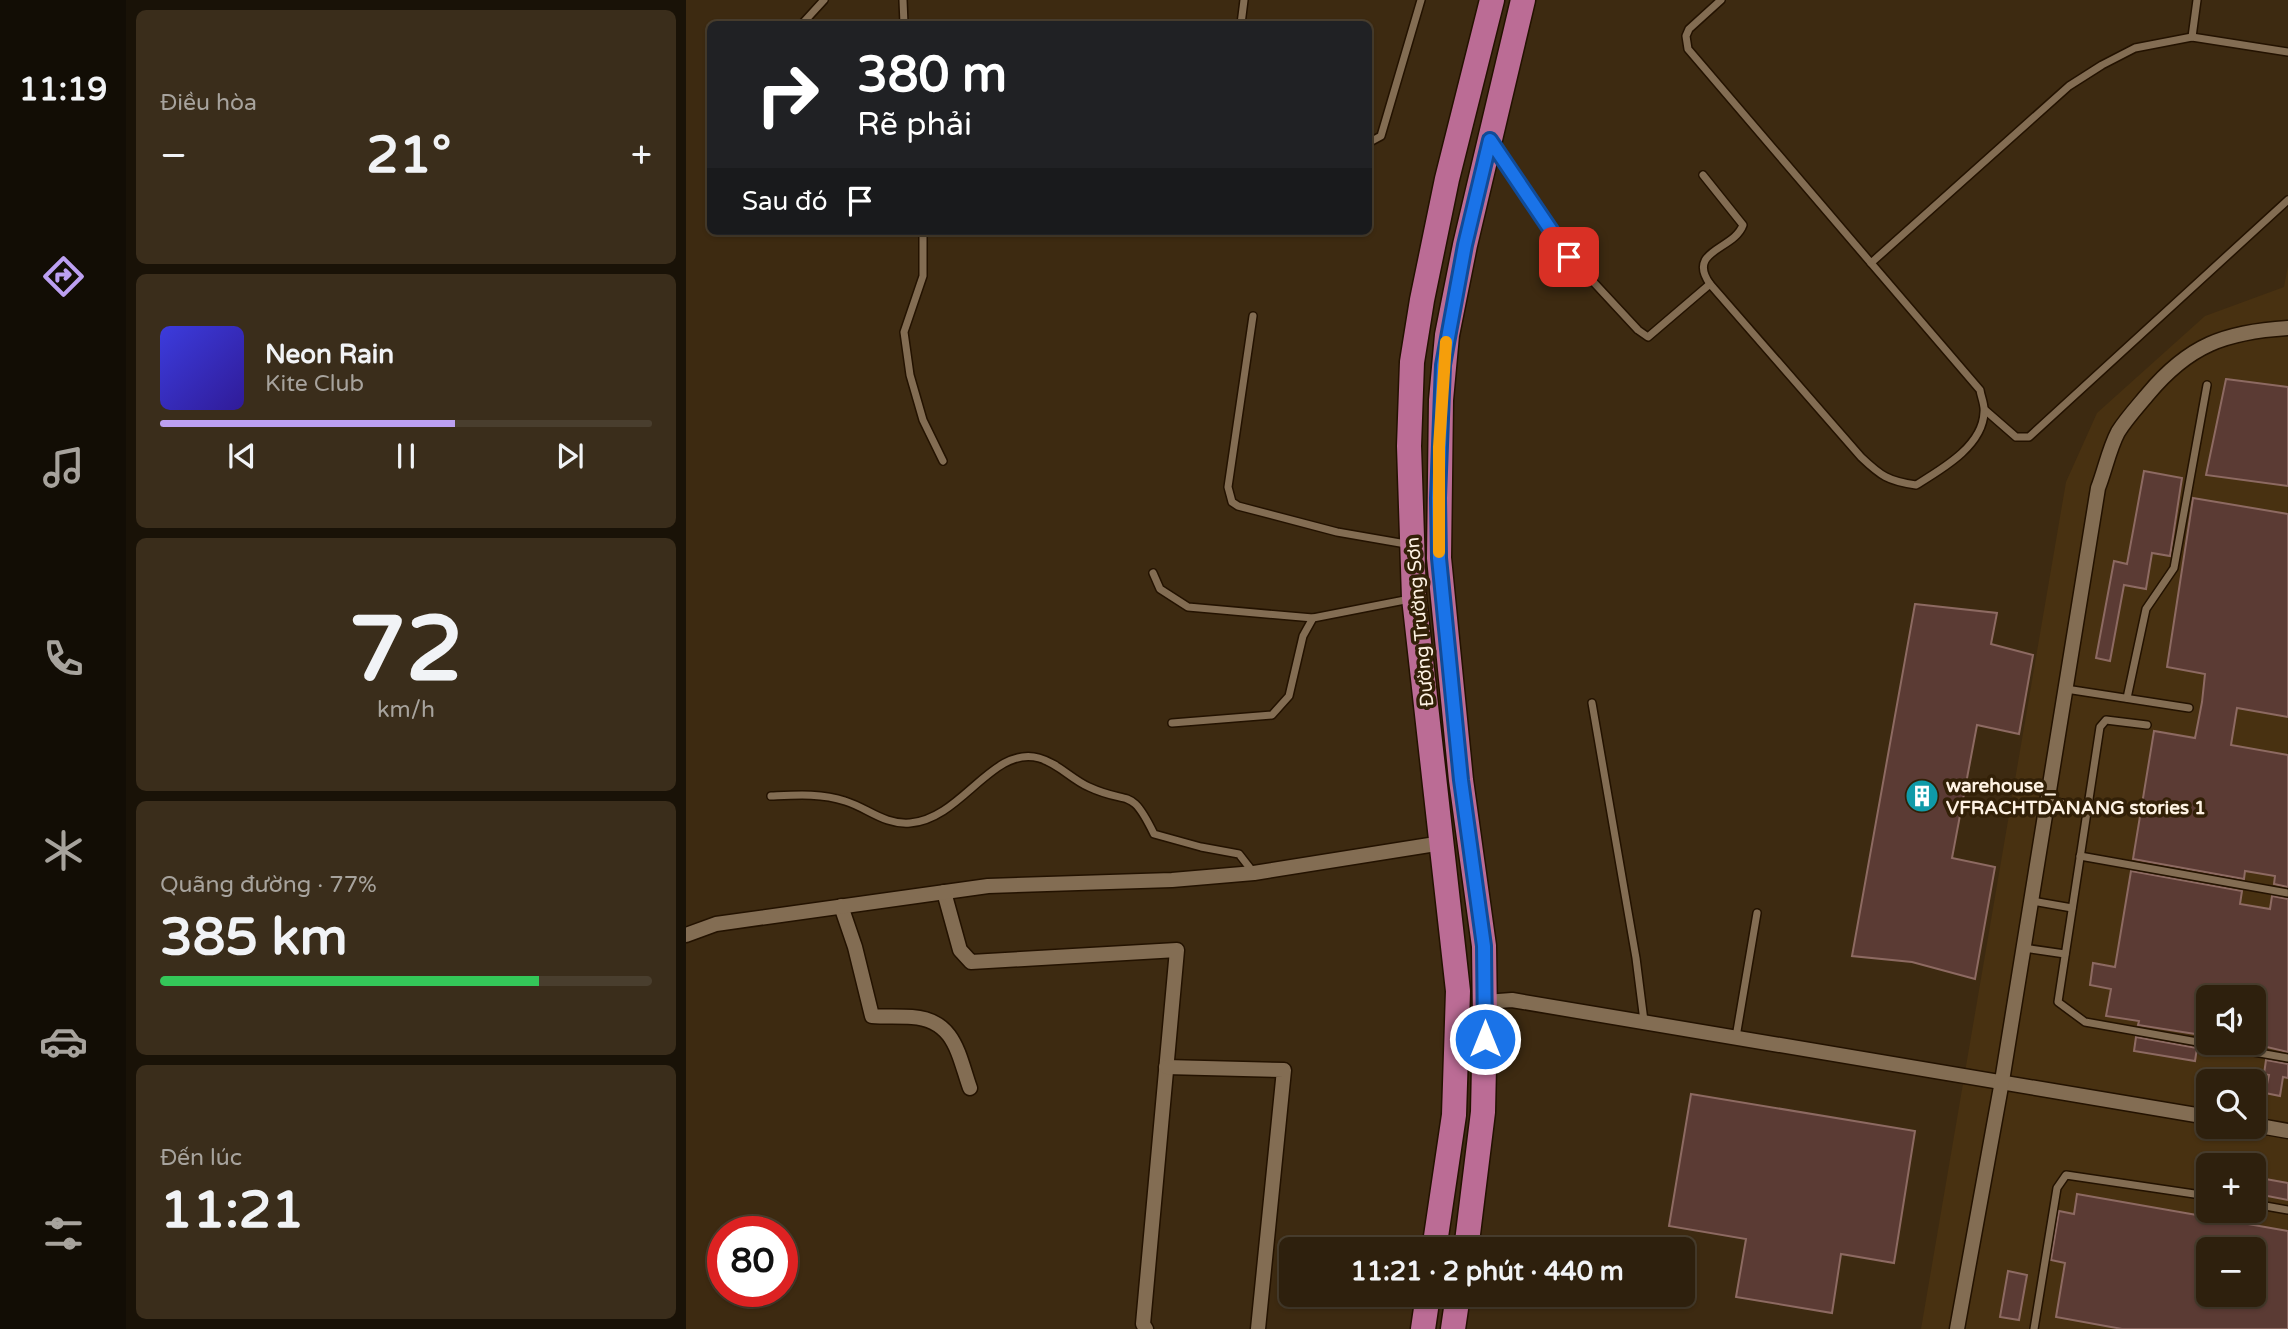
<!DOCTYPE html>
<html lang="vi">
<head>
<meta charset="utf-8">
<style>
	body { margin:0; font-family:"Varela Round",sans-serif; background:#3a2d1b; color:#f1f3f6; height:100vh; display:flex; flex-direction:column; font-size:26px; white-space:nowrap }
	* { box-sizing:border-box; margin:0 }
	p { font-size:23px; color:#a7a39d }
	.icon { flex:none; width:38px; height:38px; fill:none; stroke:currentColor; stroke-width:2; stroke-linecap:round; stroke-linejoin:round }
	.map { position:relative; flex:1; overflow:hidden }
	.details { display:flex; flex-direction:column; gap:10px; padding:10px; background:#191207; width:560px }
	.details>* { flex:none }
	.banner { position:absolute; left:21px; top:21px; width:665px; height:214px; border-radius:10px; box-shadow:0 2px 5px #0004,0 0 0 2px #493e2e; background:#202124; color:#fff; overflow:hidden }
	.fabs { position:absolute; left:1510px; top:985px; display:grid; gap:14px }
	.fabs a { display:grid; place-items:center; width:70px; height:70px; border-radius:10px; background:#2e200d; box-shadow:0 2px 5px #0004,0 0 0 2px #493e2e; font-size:35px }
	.speed { position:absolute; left:21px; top:1216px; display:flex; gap:14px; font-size:35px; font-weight:700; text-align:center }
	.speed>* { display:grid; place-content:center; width:91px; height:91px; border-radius:50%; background:#2e200d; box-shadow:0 2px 5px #0004,0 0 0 2px #493e2e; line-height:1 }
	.speed .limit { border:10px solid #d22; background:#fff; color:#111 }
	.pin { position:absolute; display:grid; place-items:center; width:60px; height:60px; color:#fff; margin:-30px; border-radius:14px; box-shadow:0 4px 10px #0006 }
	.me { position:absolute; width:77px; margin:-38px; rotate:0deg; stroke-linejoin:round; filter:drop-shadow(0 0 5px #0008) }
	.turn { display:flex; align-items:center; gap:24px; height:147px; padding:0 35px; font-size:32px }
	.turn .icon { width:91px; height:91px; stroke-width:2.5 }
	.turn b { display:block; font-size:49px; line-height:60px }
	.then { display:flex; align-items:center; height:66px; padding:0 35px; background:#0003; gap:14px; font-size:26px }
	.big { font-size:52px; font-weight:700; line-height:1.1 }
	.details .card { flex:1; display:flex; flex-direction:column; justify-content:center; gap:10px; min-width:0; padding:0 24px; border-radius:10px; background:#3a2d1b }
	.details .dial { align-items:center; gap:0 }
	.dial b { font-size:91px; line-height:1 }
	.song { display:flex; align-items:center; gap:21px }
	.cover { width:84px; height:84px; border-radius:10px; background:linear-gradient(135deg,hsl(240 70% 55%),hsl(250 70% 35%)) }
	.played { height:7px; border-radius:4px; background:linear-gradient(90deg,#bca0f2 60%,#493e2e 60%) }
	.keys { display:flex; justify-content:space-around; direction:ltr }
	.heat { display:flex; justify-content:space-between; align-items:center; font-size:38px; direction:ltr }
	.charge { height:10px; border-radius:5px; background:linear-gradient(90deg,#34c759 77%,#493e2e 0) }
	.trip { position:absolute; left:593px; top:1237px; width:416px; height:70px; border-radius:10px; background:#2e200d; box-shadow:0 2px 5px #0004,0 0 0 2px #493e2e; font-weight:700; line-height:70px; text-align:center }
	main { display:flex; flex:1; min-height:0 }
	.tabs { display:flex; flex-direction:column; width:126px; justify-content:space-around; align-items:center; background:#120d05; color:#a7a39d }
	.tabs .icon { width:49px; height:49px }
	.tabs .selected { color:#bca0f2 }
	.tabs b { font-size:32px; color:#f1f3f6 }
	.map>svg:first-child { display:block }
</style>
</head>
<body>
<main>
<nav class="tabs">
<b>11:19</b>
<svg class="icon selected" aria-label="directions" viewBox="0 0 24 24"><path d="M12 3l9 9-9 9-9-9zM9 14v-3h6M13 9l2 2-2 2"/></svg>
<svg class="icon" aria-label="music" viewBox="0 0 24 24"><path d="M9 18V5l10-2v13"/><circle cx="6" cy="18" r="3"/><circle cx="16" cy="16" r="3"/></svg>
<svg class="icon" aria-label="phone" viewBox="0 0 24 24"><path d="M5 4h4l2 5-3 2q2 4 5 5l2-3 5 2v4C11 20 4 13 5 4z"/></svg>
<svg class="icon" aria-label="climate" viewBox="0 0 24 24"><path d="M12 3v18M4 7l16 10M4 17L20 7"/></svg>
<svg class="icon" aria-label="car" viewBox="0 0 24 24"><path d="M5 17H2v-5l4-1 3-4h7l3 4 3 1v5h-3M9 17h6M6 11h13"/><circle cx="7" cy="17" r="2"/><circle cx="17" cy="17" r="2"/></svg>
<svg class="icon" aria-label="filters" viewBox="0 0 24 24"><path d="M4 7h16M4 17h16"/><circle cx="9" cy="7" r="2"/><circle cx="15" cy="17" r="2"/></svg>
</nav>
<section class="details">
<div class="card"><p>Điều hòa</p>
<div class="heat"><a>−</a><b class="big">21°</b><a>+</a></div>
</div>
<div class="card">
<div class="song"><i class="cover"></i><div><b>Neon Rain</b><p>Kite Club</p></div></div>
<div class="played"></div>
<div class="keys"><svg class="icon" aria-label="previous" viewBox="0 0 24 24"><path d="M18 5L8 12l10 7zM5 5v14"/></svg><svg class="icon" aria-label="pause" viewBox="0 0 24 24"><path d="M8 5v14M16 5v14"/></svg><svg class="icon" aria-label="next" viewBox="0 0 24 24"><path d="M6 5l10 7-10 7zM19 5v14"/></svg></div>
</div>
<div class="card dial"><b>72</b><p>km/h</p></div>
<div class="card"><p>Quãng đường · 77%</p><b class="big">385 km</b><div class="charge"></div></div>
<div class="card"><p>Đến lúc</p><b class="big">11:21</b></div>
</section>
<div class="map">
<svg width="1602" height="1329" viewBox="0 0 1602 1329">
	<rect width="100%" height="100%" fill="#3d2a11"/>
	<path fill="#483111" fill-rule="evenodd" d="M 1602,266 L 1602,1329 L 1235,1329 L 1380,482 L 1411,413 L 1519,316 L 1598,287 ZM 1522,998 L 1568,998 L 1568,1043 L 1522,1043 ZM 1522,1082 L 1568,1082 L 1568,1127 L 1522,1127 ZM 1522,1166 L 1568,1166 L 1568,1211 L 1522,1211 ZM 1522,1250 L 1568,1250 L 1568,1295 L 1522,1295 Z"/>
	<g fill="#5b3b34" stroke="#8d6a62" stroke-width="2" fill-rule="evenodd">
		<polygon points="1540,379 1602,387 1602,486 1520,475"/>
		<polygon points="1458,471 1496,478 1484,556 1466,553 1460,589 1438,585 1424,661 1410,658 1428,561 1441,564"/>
		<polygon points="1507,498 1602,514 1602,717 1551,708 1545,745 1602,755 1602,887 1588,884 1589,876 1559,871 1558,879 1447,859 1468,731 1509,738 1516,702 1519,674 1481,667"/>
		<polygon points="1229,604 1311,613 1305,644 1347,655 1333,734 1291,725 1266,858 1309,867 1289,979 1226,962 1166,956"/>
		<polygon points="1445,871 1556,891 1554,904 1584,909 1586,896 1602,899 1602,1052 1568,1044 1568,998 1522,998 1522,1036 1452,1025 1453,1021 1420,1016 1425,989 1404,985 1407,963 1429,967"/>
		<polygon points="1450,1037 1511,1048 1509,1061 1448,1051"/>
		<polygon points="1580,1060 1602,1064 1602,1078 1597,1077 1594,1096 1579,1093 1583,1075 1578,1074"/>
		<polygon points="1005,1094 1229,1131 1208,1263 1155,1254 1146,1313 1050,1297 1060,1239 983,1226"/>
		<polygon points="1574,1178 1602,1183 1602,1200 1571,1194"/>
		<path d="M 1391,1194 L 1602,1231 L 1602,1329 L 1436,1329 L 1370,1317 L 1379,1263 L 1365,1260 L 1373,1211 L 1388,1214 ZM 1522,1250 L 1568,1250 L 1568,1295 L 1522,1295 Z"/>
		<polygon points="1322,1271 1341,1275 1333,1320 1314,1317"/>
	</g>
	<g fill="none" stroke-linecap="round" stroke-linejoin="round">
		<defs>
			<g id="lane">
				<polyline points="217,0 218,24"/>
				<polyline points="1035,0 1003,29 1000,36 1002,49 1185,263 1383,86 1416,65 1449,48 1506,37 1602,52"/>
				<polyline points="116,24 138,0"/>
				<polyline points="555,24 558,0"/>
				<polyline points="1506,37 1511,0"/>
				<polyline points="682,143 695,136 735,0"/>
				<path d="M 808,147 L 874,246 L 952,330 L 962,337 L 1024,284 L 1175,457 C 1195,476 1202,481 1230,485 C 1256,469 1297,446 1298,412 C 1299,405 1295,397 1294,390 L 1185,263"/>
				<path d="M 1017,175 L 1057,225 C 1048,250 1000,250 1024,284"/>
				<polyline points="237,231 237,276 218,332 224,375 237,420 257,461"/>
				<polyline points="567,316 542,487 546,502 552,506 651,532 720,544"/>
				<polyline points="1299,410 1330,437 1343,437 1602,200"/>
				<polyline points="467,573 474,589 502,607 627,618"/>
				<polyline points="1380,689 1503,708"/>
				<polyline points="1441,698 1460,609 1488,568 1521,385"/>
				<polyline points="906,703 950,958 958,1021"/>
				<polyline points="486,723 586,715 603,696 617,636 627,618 724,599"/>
				<polyline points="1461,725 1420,720 1414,727 1372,1002 1399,1022 1602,1058"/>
				<path d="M 85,796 C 109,795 135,793 159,801 C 182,808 198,825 224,823 C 276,819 306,745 353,758 C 372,763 386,780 403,787 C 444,806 444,785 468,834 L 515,847 L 553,854 L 567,872"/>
				<polyline points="1362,801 1401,807"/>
				<polyline points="1394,856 1602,893"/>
				<polyline points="1346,901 1386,908"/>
				<polyline points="1338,948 1379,954"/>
				<polyline points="1050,1037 1071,913"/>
				<polyline points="1568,1204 1602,1210"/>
				<polyline points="1348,1329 1371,1188 1380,1175 1522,1196"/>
			</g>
			<g id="street">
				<polyline points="258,892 274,950 285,962 491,950 457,1324 460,1329"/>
				<path d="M 155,906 L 169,947 L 186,1016 C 199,1017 213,1016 226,1017 C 269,1020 272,1054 284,1088"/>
				<polyline points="0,935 30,924 302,886 486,880 568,873 756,843"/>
				<polyline points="799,1002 826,1000 1522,1117"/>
				<polyline points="480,1067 598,1070 572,1329"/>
				<polyline points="1568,1125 1602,1131"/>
				<path d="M 1271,1329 L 1316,1081 L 1412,488 C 1419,470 1423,449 1432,432 C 1440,419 1452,406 1462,394 C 1503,345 1539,332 1602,328"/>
			</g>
			<g id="highway">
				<polyline points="748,1250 768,1115 772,991 728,598 723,446 726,362 736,300 761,179 806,0"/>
				<polyline points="780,1250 797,1112 799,1020 798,946 775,780 753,558 755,400 761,335 779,245 837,0"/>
				<polyline points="737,1329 742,1295"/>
				<polyline points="767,1329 772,1295"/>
			</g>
		</defs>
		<use href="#lane" stroke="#231200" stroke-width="10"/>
		<use href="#street" stroke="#231200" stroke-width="17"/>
		<use href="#highway" stroke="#231200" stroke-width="27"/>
		<use href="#lane" stroke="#836d53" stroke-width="7"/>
		<use href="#street" stroke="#836d53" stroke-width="14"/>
		<use href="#highway" stroke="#bb6c95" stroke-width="24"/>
	</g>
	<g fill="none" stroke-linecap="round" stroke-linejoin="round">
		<defs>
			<polyline id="route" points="799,1039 798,946 775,780 753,558 752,498 757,365 779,245 804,140 883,257"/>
		</defs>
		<use href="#route" stroke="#114b97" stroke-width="18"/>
		<use href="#route" stroke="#1a73e8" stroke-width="12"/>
		<polyline stroke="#f59e0b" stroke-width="12" points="753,552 753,447 760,342"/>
	</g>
	<defs>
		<symbol id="building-disc" viewBox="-11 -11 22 22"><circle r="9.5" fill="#0f9aa8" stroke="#322007"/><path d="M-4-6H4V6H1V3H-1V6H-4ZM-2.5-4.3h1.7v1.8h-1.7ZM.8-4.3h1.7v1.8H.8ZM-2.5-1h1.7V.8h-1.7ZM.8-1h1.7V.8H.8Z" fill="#fff"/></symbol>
	</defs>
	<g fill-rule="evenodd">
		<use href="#building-disc" x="1217" y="777" width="38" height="38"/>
	</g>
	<g text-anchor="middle" stroke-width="7" stroke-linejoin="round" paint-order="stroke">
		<g font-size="19" fill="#fef2e3" stroke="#322007">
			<text transform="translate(733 622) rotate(-95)" y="7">Đường Trường Sơn</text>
		</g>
		<g font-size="19" font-weight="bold" fill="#fef2e3" stroke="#322007" text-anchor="start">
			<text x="1260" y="792">warehouse_<tspan x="1260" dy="22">VFRACHTDANANG stories 1</tspan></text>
		</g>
	</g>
</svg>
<div class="fabs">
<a><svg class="icon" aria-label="sound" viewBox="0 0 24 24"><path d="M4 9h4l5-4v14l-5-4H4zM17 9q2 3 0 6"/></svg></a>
<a><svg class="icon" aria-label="search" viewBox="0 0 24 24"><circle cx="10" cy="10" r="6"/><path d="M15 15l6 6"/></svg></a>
<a>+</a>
<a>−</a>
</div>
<div class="speed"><div class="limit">80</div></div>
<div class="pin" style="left:883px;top:257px;background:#d93025"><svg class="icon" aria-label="arrive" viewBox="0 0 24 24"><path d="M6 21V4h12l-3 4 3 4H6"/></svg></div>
<svg class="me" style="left:799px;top:1039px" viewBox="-20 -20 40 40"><circle r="17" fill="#1a73e8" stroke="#fff" stroke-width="3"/><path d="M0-11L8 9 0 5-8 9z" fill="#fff"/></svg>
<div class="trip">11:21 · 2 phút · 440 m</div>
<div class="banner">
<div class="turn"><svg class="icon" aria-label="right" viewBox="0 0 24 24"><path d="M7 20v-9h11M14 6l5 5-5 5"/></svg><div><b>380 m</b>Rẽ phải</div></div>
<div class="then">Sau đó<svg class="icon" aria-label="arrive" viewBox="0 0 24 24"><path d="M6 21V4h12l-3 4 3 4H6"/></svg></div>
</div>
</div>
</main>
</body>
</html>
